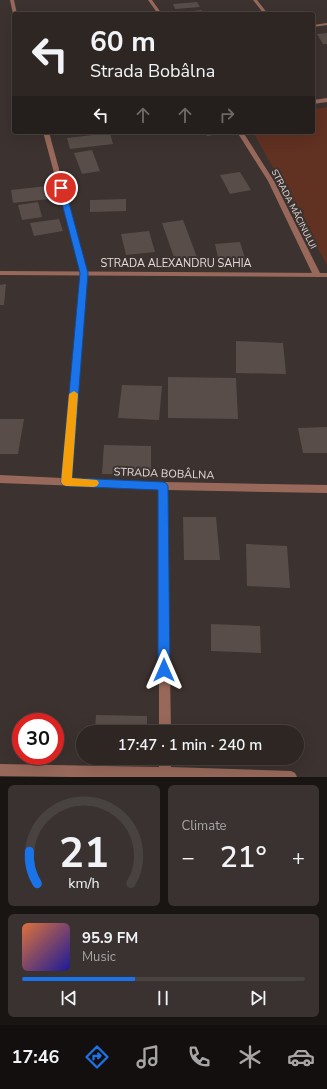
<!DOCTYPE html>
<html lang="en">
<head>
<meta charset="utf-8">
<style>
	body { margin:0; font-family:"Nunito Sans",sans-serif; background:#393230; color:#f1f3f6; height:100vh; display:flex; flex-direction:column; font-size:15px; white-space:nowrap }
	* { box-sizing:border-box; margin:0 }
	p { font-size:13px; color:#a7a5a6 }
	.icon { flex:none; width:22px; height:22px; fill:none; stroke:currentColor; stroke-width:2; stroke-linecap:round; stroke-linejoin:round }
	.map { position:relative; height:777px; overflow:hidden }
	.side { display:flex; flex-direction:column; gap:8px; padding:8px; background:#191513; flex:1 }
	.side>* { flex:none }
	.guide { position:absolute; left:12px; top:12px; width:303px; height:122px; border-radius:4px; box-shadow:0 4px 16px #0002,0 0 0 1px #484341; background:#2d2623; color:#f1f3f6; overflow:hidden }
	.speed { position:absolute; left:12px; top:713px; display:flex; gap:8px; font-size:20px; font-weight:700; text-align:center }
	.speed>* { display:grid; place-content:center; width:52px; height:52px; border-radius:50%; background:#2d2623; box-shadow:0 4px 16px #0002,0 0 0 1px #484341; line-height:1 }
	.speed .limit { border:6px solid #d22; background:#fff; color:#111 }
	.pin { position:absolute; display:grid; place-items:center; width:34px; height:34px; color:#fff; margin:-17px; border:2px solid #fff; border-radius:50%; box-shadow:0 1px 4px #0007 }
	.me { position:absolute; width:44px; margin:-22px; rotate:0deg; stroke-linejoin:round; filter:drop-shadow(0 0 3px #0008) }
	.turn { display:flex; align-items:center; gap:14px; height:84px; padding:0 12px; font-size:18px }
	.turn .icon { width:52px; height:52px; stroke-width:2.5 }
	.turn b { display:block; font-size:28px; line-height:34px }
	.lanes { display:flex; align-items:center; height:38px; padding:0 12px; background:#0003; justify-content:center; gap:20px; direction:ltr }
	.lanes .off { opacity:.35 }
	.big { font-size:30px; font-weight:600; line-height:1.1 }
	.side .card { flex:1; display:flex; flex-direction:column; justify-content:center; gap:6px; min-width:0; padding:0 14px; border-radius:6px; background:#393230 }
	.side .dial { align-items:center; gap:0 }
	.dial svg { height:104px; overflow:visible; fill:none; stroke:#484341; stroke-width:7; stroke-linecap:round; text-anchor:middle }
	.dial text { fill:#f1f3f6; stroke:none }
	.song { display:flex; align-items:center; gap:12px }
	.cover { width:48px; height:48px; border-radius:6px; background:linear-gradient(135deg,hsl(20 70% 55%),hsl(240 70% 35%)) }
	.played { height:4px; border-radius:2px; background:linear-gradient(90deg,#1a73e8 40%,#484341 40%) }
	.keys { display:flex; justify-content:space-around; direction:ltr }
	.heat { display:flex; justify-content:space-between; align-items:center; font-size:22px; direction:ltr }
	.side .tiles { flex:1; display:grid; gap:8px; grid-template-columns:1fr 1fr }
	.card:last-child { grid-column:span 2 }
	.trip { position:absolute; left:76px; top:725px; width:228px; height:40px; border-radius:20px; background:#2d2623; box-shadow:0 4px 16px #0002,0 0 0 1px #484341; font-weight:600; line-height:40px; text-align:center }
	.menu { display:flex; height:64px; justify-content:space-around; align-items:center; background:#120f0e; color:#a7a5a6 }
	.menu .icon { width:28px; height:28px }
	.menu .on { color:#1a73e8 }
	.menu b { font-size:18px; color:#f1f3f6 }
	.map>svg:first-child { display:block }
</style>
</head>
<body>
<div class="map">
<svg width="327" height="777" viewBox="0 0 327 777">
	<rect width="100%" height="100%" fill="#3c322f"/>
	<polygon fill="#613122" points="327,107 327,265 253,132 313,132 313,109"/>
	<g fill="#584d49">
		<polygon points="197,2 200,7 175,9 173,4"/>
		<polygon points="201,10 204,14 178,14 178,13"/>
		<polygon points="327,33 327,44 323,44 317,34"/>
		<polygon points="205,132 224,132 225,133 207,136"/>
		<polygon points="110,133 113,144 70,149 67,138"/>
		<polygon points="92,150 100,171 82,174 74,153"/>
		<polygon points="240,172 251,190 230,194 220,175"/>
		<polygon points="47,186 49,199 13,203 11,190"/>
		<polygon points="126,199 126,211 90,212 90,200"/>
		<polygon points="38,202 42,217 22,220 18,205"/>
		<polygon points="59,219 63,231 34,236 30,223"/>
		<polygon points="183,220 198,260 176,263 162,223"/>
		<polygon points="149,231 155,252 126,255 121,234"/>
		<polygon points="240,242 247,265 220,267 215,244"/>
		<polygon points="6,284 4,305 0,305 0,285"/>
		<polygon points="236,341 283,343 286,374 236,373"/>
		<polygon points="168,377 236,378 238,419 168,418"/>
		<polygon points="122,385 162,386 159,420 118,418"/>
		<polygon points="0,419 24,419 18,454 0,454"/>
		<polygon points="327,427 327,453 303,453 298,428"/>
		<polygon points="104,445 151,446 151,475 102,474"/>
		<polygon points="183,517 216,517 220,560 184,560"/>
		<polygon points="246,544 287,546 290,588 247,586"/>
		<polygon points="211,624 260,626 261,653 211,651"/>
		<polygon points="96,715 147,716 147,732 95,732"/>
	</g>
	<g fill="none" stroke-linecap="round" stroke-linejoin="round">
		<g fill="#98695b" fill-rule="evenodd">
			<polygon points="10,0 14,0 17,14 14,14 14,15 13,14"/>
			<polygon points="148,0 152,0 162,14 158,14"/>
			<polygon points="253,0 257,0 268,14 264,14"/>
			<polygon points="327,23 327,25 313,27 313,25"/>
			<polygon points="327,98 327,102 313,104 313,100"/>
			<polygon points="43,132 49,132 87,273 71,478 163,482 327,485 327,493 167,490 171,732 159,732 159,489 0,483 0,475 62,478 81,273"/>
			<polygon points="237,132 243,132 274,181 321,275 319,277 317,277 313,275 268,181"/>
			<polygon points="159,758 171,758 171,767 291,771 295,773 297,777 73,777 0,776 0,764 159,767"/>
		</g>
		<polygon fill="#98695b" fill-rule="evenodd" points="0,271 327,273 327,277 0,275"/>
	</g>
	<polygon fill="#1a73e8" stroke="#114b97" points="61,186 65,188 88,273 72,478 163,482 166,483 168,486 170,670 169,674 164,676 160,674 158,670 158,490 66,486 63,485 61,482 80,273 58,188"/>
	<polygon fill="#f59e0b" points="74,391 78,394 72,478 97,480 99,483 97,486 94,487 66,486 63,485 61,482 69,394"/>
	<g text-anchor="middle" stroke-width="4" stroke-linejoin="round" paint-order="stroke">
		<g font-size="9" fill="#e4dddb" stroke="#3c322f">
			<text transform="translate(294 209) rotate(63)" y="3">STRADA MĂCINULUI</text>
		</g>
		<g font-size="11" fill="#e4dddb" stroke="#3c322f">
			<text x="176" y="267">STRADA ALEXANDRU SAHIA</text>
			<text transform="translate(164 473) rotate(2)" y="4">STRADA BOBÂLNA</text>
		</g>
	</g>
</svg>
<div class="speed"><div class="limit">30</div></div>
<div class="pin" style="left:61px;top:188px;background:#d93025"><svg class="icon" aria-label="arrive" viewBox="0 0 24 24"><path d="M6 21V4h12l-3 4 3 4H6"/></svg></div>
<svg class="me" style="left:164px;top:670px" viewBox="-20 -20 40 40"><path d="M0-17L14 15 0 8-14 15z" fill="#1a73e8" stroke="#fff" stroke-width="4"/></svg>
<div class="trip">17:47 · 1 min · 240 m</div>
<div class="guide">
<div class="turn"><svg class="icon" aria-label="left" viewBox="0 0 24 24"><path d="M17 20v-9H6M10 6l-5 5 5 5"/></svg><div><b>60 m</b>Strada Bobâlna</div></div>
<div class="lanes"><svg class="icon" aria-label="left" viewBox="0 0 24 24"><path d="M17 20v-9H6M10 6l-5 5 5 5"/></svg><svg class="icon off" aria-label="ahead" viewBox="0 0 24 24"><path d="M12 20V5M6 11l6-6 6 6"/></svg><svg class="icon off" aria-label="ahead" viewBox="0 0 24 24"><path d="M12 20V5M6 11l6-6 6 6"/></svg><svg class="icon off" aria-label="right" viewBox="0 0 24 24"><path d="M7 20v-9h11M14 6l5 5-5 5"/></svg></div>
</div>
</div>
<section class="side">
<div class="tiles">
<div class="card dial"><svg viewBox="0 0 100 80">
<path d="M14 69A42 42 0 1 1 86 69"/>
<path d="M14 69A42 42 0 0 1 8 44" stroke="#1a73e8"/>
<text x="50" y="56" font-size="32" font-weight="700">21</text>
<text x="50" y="72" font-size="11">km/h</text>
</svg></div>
<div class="card"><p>Climate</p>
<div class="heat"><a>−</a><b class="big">21°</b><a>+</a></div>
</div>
<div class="card">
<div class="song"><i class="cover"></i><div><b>95.9 FM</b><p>Music</p></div></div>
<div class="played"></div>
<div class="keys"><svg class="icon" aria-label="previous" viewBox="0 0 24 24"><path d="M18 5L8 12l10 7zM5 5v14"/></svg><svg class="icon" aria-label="pause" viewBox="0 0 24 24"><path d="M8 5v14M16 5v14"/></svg><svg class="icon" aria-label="next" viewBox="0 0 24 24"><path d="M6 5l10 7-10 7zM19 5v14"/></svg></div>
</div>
</div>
</section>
<nav class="menu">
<b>17:46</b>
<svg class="icon on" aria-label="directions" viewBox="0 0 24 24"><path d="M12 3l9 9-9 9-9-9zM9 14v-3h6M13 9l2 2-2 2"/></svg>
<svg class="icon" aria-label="music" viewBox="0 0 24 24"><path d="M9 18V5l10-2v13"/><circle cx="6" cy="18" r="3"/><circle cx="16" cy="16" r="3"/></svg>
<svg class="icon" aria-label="phone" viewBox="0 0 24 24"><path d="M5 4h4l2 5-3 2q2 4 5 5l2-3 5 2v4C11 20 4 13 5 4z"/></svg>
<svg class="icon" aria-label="climate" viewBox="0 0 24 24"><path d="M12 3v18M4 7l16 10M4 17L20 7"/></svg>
<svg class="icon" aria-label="car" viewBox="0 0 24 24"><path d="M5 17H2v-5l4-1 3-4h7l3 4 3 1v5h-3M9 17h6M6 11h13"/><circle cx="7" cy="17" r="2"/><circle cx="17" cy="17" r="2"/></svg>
</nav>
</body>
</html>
